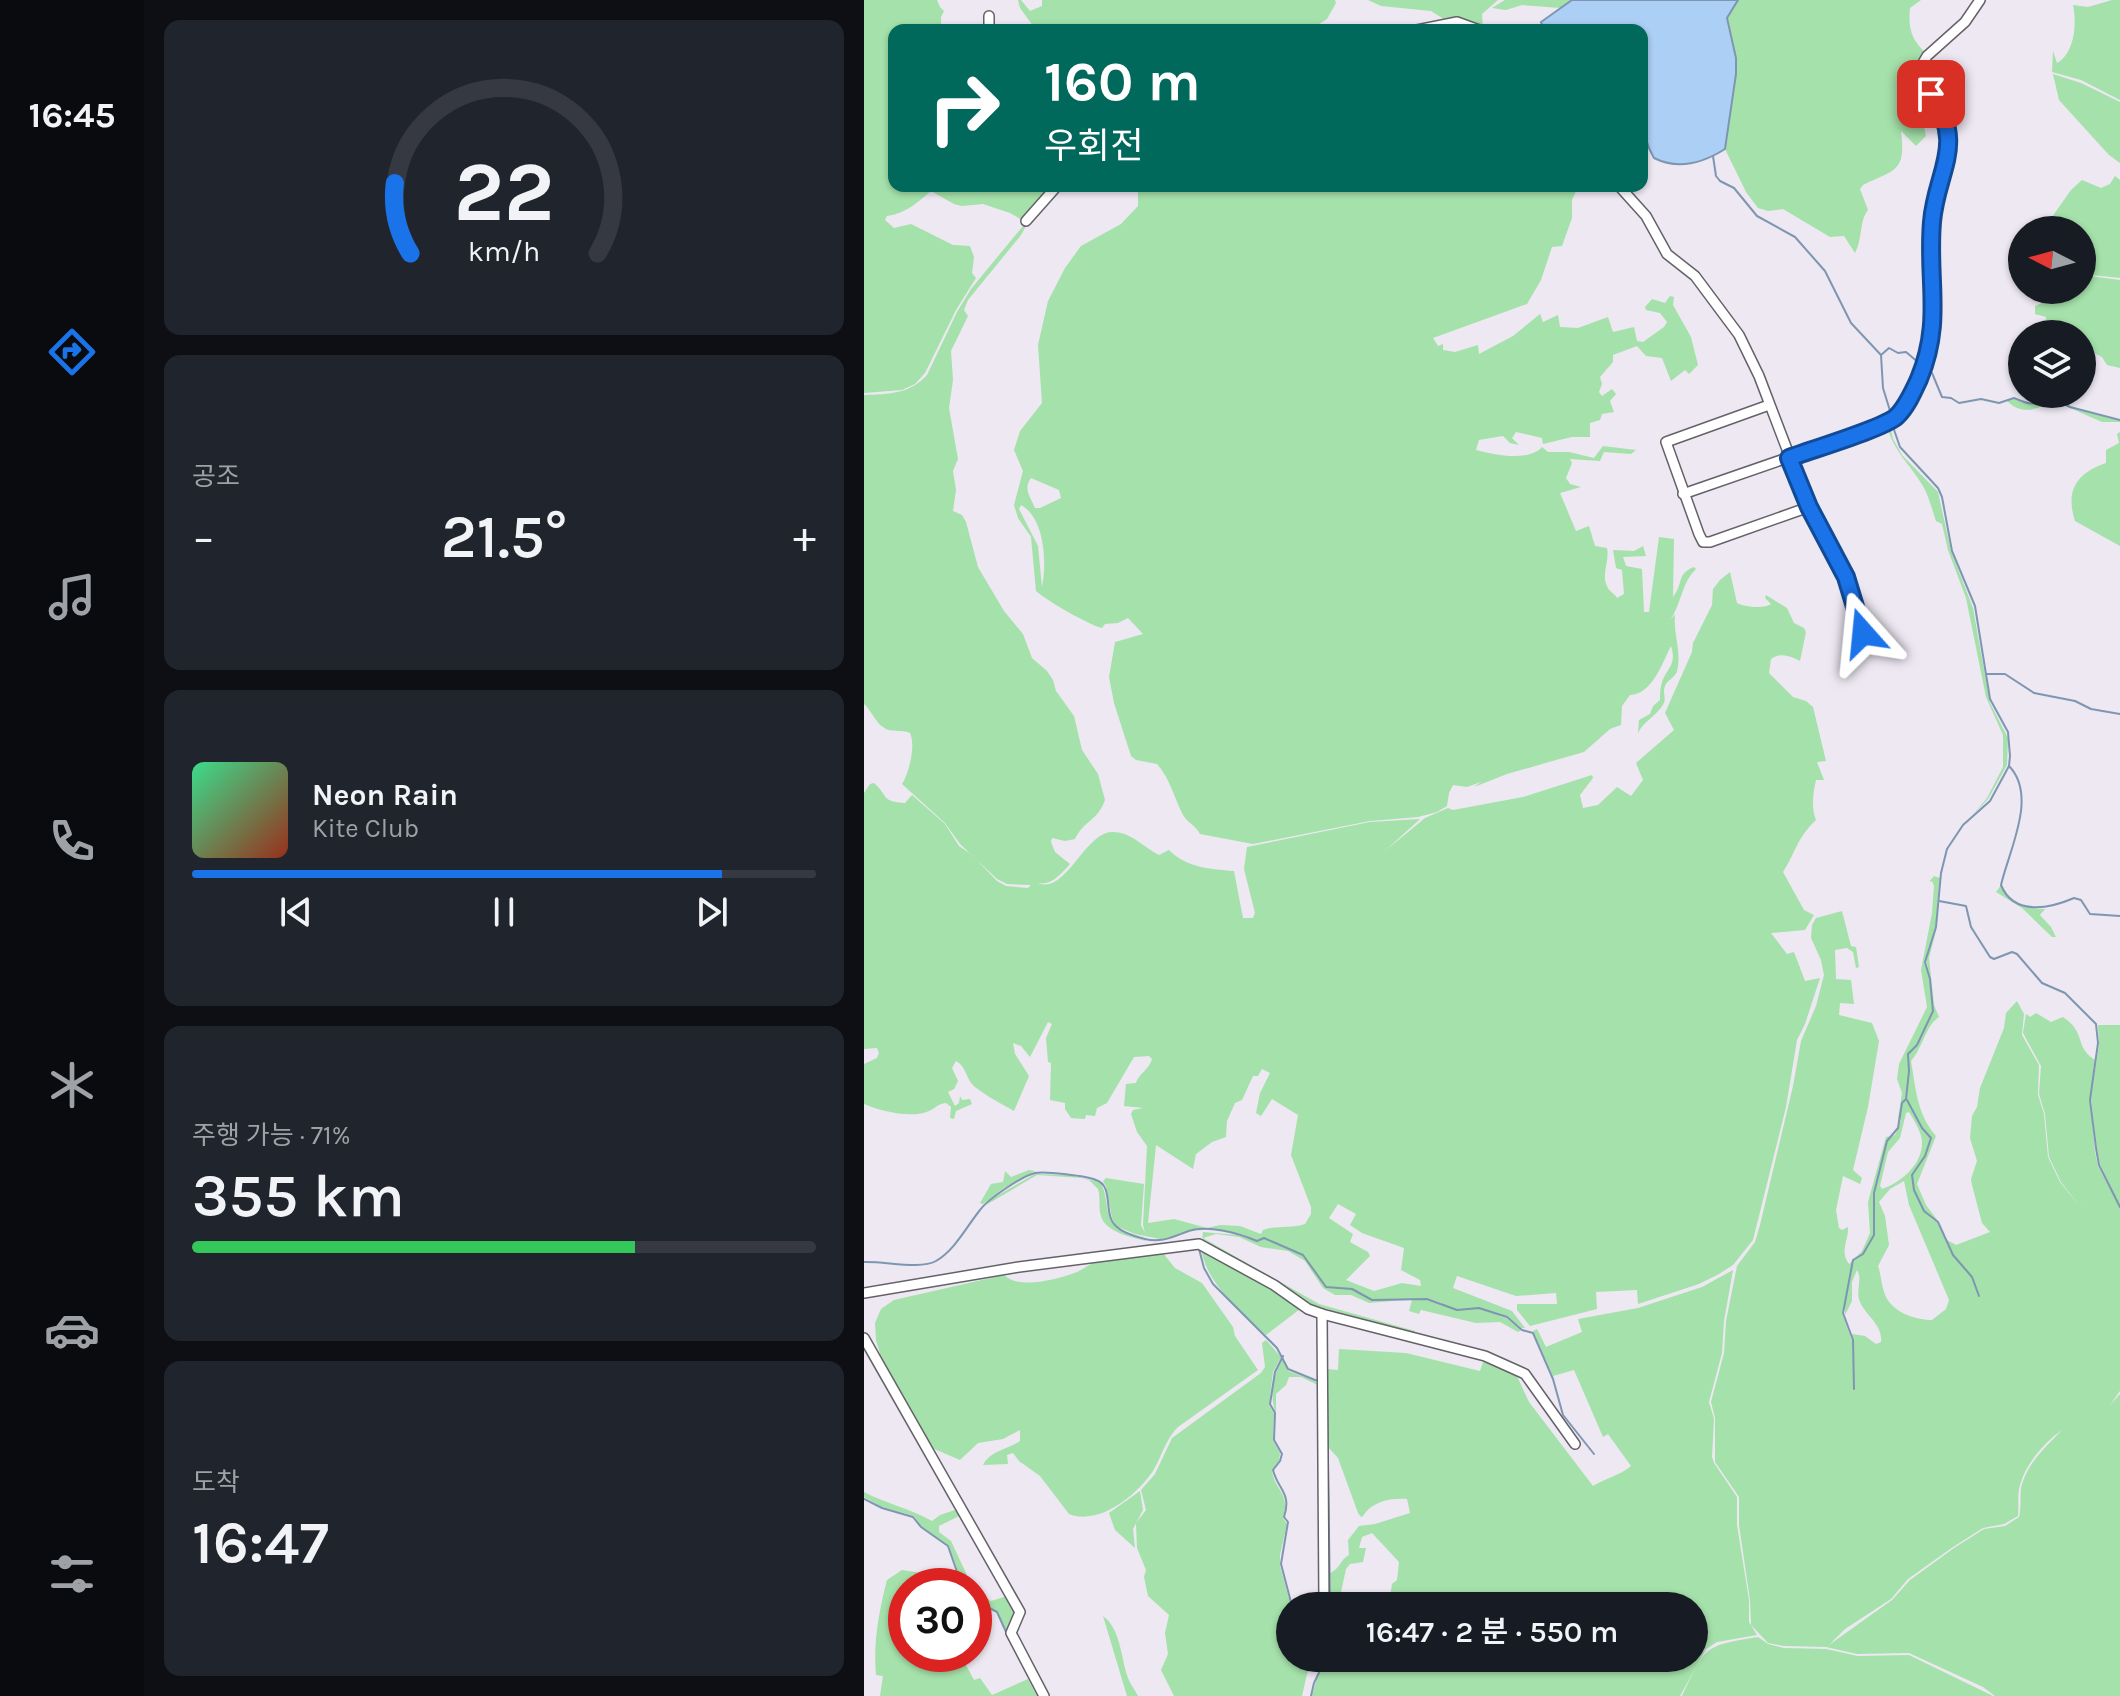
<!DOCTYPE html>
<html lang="ko">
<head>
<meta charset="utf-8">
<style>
	body { margin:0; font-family:Karla,"Noto Sans KR",sans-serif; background:#20242c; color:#f1f3f6; height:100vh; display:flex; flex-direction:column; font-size:30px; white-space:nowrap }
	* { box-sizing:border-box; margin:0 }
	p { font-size:26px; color:#9ea1a6 }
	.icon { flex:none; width:44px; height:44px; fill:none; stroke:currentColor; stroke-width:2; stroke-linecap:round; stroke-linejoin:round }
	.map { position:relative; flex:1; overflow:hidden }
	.panel { display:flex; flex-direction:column; gap:20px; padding:20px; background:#0d0f14; width:720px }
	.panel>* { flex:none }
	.guide { position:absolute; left:24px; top:24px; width:760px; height:168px; border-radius:16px; box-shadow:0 2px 6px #0004; background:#00695c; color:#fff; overflow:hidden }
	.needle { width:52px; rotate:276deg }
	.controls { position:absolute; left:1144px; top:216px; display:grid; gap:16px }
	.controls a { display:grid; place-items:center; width:88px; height:88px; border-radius:50%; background:#171b24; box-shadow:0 2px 6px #0004; font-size:40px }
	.speed { position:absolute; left:24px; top:1568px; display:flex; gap:16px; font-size:40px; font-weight:700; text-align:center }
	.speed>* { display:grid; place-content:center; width:104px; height:104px; border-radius:50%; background:#171b24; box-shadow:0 2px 6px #0004; line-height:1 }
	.speed .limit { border:12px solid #d22; background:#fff; color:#111 }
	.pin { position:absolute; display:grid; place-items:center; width:68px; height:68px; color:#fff; margin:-34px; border-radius:16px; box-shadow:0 4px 12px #0006 }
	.me { position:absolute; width:88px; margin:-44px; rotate:342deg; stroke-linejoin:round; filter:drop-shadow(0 0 6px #0008) }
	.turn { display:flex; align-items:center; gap:28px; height:168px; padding:0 24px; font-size:36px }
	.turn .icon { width:104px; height:104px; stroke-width:2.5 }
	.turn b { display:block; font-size:56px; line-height:68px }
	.big { font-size:60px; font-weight:600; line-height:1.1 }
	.panel .widget { flex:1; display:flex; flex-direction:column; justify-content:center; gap:12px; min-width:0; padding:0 28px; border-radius:16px; background:#20242c }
	.panel .dial { align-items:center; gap:0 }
	.dial svg { height:208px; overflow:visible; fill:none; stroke:#363941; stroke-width:7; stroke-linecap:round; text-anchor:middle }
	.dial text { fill:#f1f3f6; stroke:none }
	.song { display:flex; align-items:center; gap:24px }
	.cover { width:96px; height:96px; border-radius:12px; background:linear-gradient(135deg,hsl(150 70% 55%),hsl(10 70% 35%)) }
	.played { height:8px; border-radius:4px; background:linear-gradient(90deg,#1a73e8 85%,#363941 85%) }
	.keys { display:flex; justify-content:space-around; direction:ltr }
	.heat { display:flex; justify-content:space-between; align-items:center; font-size:44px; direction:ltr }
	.charge { height:12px; border-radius:6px; background:linear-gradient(90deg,#34c759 71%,#363941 0) }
	.trip { position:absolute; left:412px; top:1592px; width:432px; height:80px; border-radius:40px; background:#171b24; box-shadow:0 2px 6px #0004; font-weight:600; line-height:80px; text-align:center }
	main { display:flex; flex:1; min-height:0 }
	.menu { display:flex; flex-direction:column; width:144px; justify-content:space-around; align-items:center; background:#090b0e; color:#9ea1a6 }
	.menu .icon { width:56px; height:56px }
	.menu .current { color:#1a73e8 }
	.menu b { font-size:36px; color:#f1f3f6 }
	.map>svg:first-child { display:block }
</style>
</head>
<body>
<main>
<nav class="menu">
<b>16:45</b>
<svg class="icon current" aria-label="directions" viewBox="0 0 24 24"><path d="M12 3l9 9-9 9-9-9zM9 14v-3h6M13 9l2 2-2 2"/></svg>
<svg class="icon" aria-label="music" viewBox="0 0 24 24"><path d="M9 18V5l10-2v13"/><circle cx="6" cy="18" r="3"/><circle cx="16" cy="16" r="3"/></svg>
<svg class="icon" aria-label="phone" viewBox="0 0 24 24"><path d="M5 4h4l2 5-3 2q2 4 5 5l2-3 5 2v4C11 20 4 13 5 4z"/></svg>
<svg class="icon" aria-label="climate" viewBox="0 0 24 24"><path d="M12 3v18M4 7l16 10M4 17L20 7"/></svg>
<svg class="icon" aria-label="car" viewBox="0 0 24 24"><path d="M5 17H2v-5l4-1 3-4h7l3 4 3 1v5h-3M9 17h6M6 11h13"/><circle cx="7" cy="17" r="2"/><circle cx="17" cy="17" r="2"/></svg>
<svg class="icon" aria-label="filters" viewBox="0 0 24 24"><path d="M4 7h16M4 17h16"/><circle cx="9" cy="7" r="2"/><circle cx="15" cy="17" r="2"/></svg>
</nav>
<section class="panel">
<div class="widget dial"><svg viewBox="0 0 100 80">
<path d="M14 69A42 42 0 1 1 86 69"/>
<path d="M14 69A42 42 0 0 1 8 42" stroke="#1a73e8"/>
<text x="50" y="56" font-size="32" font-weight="700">22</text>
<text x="50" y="72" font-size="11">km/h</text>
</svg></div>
<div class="widget"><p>공조</p>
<div class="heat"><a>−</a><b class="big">21.5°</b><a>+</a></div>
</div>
<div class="widget">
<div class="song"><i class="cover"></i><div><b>Neon Rain</b><p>Kite Club</p></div></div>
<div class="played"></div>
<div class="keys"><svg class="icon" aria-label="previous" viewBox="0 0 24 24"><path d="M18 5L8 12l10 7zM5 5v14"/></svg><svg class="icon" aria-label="pause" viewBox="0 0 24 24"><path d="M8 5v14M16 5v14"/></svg><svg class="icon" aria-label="next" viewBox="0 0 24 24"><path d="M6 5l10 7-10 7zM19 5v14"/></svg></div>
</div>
<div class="widget"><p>주행 가능 · 71%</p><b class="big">355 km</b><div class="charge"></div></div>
<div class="widget"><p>도착</p><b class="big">16:47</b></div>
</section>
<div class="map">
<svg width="1256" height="1696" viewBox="0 0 1256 1696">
	<rect width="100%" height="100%" fill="#ede8f2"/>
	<g fill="#a5e1aa" fill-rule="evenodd">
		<path d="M 0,0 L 73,0 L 76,7 L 80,11 L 77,17 L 77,30 L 30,30 L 30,186 L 189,186 L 160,221 L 146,213 L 119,204 L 98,206 L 90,204 L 67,191 C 54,202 41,214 23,216 L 21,220 L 30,228 L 47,224 L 89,245 L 106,246 L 110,257 L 108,273 L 112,278 L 92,310 L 61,373 L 51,384 L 38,390 L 0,393 Z"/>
		<polygon points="154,0 157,0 166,11 178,6 178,0 471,0 472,3 463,19 446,30 172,30 156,8"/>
		<polygon points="504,0 634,0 618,14 619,30 583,21 567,11 517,6"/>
		<polygon points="641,0 708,0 696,8 658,5 642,10 628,8"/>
		<path d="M 874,0 L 1057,0 L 1046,8 C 1044,28 1047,40 1063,54 L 1055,76 L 1050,76 C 1044,94 1052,93 1057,108 C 1059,116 1060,127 1062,136 L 1052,146 L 1037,131 C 1042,172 1032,169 999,185 L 996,189 L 1004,210 C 995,221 999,238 991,253 L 980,236 L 966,237 L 919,209 L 904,211 L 894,208 L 882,192 L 861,149 L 872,74 L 872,58 L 863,17 Z"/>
		<path d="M 1248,0 L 1256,0 L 1256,100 L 1217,80 L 1188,72 L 1189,51 L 1193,63 C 1211,53 1213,23 1209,5 L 1224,7 Z"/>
		<polygon points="1189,74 1217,83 1256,102 1256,163 1245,155 1195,100"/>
		<polygon points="1251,176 1256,180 1256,278 1218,274 1218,230 1192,230 1188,217 1207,190 1218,180 1237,188 1246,184"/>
		<path d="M 196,186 L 201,186 L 178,211 L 168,215 L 157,235 L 104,300 L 100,310 L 104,316 L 87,351 L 89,380 L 85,408 L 94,459 L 89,471 L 92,490 L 89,511 L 98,515 L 102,522 L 114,567 L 121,579 L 140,611 L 159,634 L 168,658 L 183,671 L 189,680 L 192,691 L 210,716 L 218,750 L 234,774 L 241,800 C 233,822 221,819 211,839 L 201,841 L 188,838 L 187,842 L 191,852 L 206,864 C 197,874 187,886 174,883 C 202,895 221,831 249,832 C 267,832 281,848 295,855 L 305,850 C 323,868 346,869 370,871 L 379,918 L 389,918 L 391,913 L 380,869 L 383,847 L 506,822 L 556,819 L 521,851 L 561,818 L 584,808 L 589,810 L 659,797 L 728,775 L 729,778 L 716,795 L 719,808 L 734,805 L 753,787 L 767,796 L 779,780 L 772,763 L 810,730 L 801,713 L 828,652 L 829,643 L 848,605 L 849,589 L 856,580 L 866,572 L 873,603 C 879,607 901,609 907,604 L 901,598 L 902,595 L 923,608 L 930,623 L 940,628 L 942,632 L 936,661 C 926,656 917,652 907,659 L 905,673 L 929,697 L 942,701 L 949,707 L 962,761 L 953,762 L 960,780 L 952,780 C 949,793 947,807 952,820 C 932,839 932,852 919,872 L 940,910 L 950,915 L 941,930 L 907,933 L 923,954 L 930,952 L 941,981 L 956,978 L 941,1024 L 933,1040 L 922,1107 L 889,1240 L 869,1265 L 855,1274 L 835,1284 L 774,1304 L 773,1290 L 732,1292 L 733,1309 L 666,1326 L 653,1310 L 653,1304 L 693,1304 L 692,1293 L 652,1296 L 593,1276 L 589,1288 L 648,1311 L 661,1328 L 658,1328 L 643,1317 L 632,1315 L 642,1318 L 657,1330 L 654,1332 L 636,1322 L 612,1323 L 557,1310 L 555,1314 L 545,1311 L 548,1300 L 563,1300 L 581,1304 L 563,1298 L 505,1303 L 487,1295 L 471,1295 L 459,1288 L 441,1261 L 424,1251 L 397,1247 L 375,1237 L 352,1234 L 339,1238 L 455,1304 L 551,1331 L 551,1333 L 448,1305 L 338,1242 L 339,1232 L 374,1235 L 394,1241 L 378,1234 L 345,1229 L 321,1231 L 314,1236 L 296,1239 L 271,1234 L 252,1226 L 248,1218 L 242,1186 L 239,1181 L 242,1178 L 280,1184 L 277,1225 L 281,1233 L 279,1225 L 283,1146 L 273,1132 L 267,1114 L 269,1110 L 279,1108 L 260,1106 L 262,1084 L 272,1083 C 275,1073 285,1070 288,1059 L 285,1056 L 270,1057 L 243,1103 L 233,1108 L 231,1116 L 222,1115 L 221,1119 L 207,1118 L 201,1109 L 201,1103 L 186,1100 L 187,1063 L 184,1062 L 182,1038 L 188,1024 L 184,1022 L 166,1057 L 157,1046 L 149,1043 L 151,1054 L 165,1076 L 150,1111 C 136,1103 124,1097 111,1087 C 102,1080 103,1067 92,1061 L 88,1068 L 94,1081 L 90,1089 L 84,1092 L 91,1106 L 95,1103 L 96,1096 L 98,1100 L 106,1099 L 108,1104 L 92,1111 L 90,1119 L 86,1118 L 87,1107 L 82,1103 C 73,1104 72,1108 65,1111 C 48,1119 16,1111 0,1104 L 0,1064 L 13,1058 L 15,1053 L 13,1048 L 0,1049 L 0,793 L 6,784 L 10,783 C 24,795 17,802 41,803 L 48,795 L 81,824 L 95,846 L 108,855 L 133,881 L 142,886 L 164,888 L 167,885 L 143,884 L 133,879 L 96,844 L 81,823 L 38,784 C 45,773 52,746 46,733 C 39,730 32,732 25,730 C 12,726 9,712 0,704 L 0,395 C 25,394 46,394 63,375 L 93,312 L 107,289 L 168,215 ZM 398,1069 L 406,1073 L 396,1093 L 392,1113 L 397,1116 L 408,1099 L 434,1115 L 427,1155 L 447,1207 L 447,1214 L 441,1224 C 427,1229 412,1225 399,1230 L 397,1234 L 376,1226 L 356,1225 L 343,1228 L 310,1219 L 284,1223 L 292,1145 L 329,1169 L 332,1154 L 348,1142 L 362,1137 L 363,1121 L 371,1103 L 378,1100 L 389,1076 L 394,1076 ZM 474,1204 L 492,1214 L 486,1225 L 498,1233 L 540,1248 L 537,1270 L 556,1280 L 557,1286 L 538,1283 L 510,1291 L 482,1280 L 506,1256 L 504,1252 L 486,1242 L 489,1234 L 465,1218 Z"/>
		<path d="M 279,186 L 721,186 L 719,190 L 713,189 L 708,200 L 708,218 L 698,246 L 688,247 L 677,280 L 663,304 L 569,338 L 574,346 L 579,344 L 579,350 L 591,352 L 614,345 L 615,354 L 649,336 L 676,314 L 679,322 L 694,315 L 696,327 L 714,328 L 744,317 L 749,332 L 770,327 L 773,341 L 779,342 L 800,327 L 803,322 L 796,313 L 782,310 L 781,307 L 788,299 L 801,303 L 806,296 L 810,297 L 809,305 L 827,337 L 834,365 L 825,374 L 821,370 L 807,381 L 798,358 L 782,356 L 773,346 L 749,355 L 749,362 L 736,377 L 738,384 L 735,392 L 738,396 L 748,389 L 752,394 L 746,401 L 750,412 L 738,414 L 736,420 L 726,423 L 726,437 L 708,437 L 679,444 L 678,438 L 652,432 L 648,438 L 655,445 L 646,443 L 639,436 L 615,440 L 612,450 C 630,455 665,462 678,447 L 684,452 L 705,452 L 730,458 L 739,446 L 772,450 L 767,454 L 740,452 L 736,461 L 706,459 L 708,463 L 702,478 L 706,484 L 717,487 L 696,493 L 712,531 L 725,526 L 731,546 L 743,548 C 746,562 736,575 744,588 C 746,592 751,594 753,598 L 760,594 L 758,570 L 752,568 L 749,550 L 770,551 L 779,546 L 782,556 L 759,557 L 762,566 L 778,569 L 780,612 L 785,612 L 795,537 L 810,539 L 809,597 C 820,583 812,574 830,567 L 832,569 C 816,584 818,608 801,627 L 811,614 C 809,634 818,652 813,671 C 811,678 803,680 801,686 C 798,693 803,698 799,705 C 792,716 780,721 774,733 L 775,720 L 786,714 L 789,706 L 796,700 C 796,695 796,690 797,686 C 800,669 814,667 807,646 C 799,661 789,694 766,695 L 758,706 L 757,725 L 746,729 L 720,752 L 643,774 L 610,787 L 617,782 L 603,787 L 589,785 L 585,793 L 583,806 L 573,812 L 554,817 L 506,821 L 389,844 L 336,834 C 332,826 324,823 319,815 C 310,798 307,780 293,764 L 272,760 L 267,756 L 250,703 L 245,677 L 251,642 L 279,634 L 264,618 L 254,623 L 241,624 L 238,628 C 225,625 183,601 172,591 L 167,537 L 154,518 L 150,505 L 159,471 L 150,450 L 156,431 L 178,403 L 174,345 L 184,301 L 201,268 L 217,246 L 257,224 L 274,206 L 274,191 ZM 167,478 L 195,490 L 197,498 L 176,508 L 171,508 C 166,496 159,489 167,478 ZM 157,505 C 181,518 183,563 178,587 L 174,546 L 155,509 Z"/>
		<polygon points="1218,275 1256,280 1256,368 1243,365 1238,357 1218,347 1218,334 1199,334 1182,323 1182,317 1171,314 1171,306 1180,302 1192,290 1218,290"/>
		<path d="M 1189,398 L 1207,407 L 1256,420 L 1256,422 L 1238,422 L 1190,401 C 1173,408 1160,417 1143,401 L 1150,399 C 1166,408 1173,401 1189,398 Z"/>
		<path d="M 1026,426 L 1029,439 L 1038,455 L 1074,492 L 1087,551 L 1109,608 L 1126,703 L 1144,738 L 1143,765 L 1124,799 L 1108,816 L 1123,798 L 1139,767 L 1139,735 L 1122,697 L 1102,598 L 1084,550 L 1078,524 L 1072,521 C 1068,510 1065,496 1059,486 C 1046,464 1031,453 1023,427 Z"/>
		<path d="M 1256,432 L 1256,546 L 1211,521 C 1201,490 1213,473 1242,463 L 1242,450 L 1255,443 L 1253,434 Z"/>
		<path d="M 1070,876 L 1076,878 C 1073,893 1074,908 1072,923 C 1068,943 1056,958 1066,978 L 1062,958 L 1073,927 L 1065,958 L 1070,1005 L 1075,1017 C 1062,1025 1058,1049 1047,1061 C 1052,1090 1053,1114 1072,1136 L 1053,1184 L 1062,1205 L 1074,1221 L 1064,1217 L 1073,1222 L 1091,1260 L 1083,1240 L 1092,1245 L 1126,1232 L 1118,1223 L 1108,1185 L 1107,1179 L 1113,1161 L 1106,1138 L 1108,1116 L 1113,1107 L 1116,1088 L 1140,1028 L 1142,1013 L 1153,1001 L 1160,1014 L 1158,1035 L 1175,1065 L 1174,1095 L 1180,1114 L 1184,1157 L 1196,1182 L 1217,1208 L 1197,1182 L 1185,1157 L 1181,1114 L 1175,1094 L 1177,1066 L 1159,1033 L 1162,1014 L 1166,1017 L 1172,1013 L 1187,1022 L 1199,1017 C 1223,1033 1210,1047 1231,1060 L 1226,1100 L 1231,1152 L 1234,1166 L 1255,1205 L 1236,1164 L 1232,1145 L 1227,1098 L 1235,1045 L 1234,1025 L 1256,1025 L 1256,1391 L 1246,1405 L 1256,1394 L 1256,1696 L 1131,1696 L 1119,1687 L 1045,1653 L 993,1654 L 962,1647 L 920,1646 L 904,1643 L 887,1625 L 886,1600 L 875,1525 L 875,1497 L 851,1462 L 851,1418 L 847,1402 L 860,1353 L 862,1321 L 873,1266 L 891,1242 L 896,1225 L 929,1086 L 937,1041 L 952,1006 L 960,975 L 957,960 L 947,938 L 948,925 L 952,918 L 978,911 L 987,946 L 992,947 L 995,967 L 992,968 L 989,952 L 983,948 L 971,950 L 972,979 L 987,980 L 990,1004 L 976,1003 L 975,1015 L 1008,1023 L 1015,1041 L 1004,1107 L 989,1170 L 998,1178 L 996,1184 L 979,1176 L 972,1210 L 975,1228 L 978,1230 L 984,1227 C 985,1240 975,1251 985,1264 L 998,1251 L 1006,1233 L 1004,1202 L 1022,1137 L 1031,1135 L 1037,1120 L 1034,1119 L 1038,1093 L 1033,1079 L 1035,1064 L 1063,1007 L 1057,970 L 1068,913 L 1070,886 L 1068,881 L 1065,882 ZM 1045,1112 C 1050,1120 1058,1133 1058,1142 C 1059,1164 1036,1183 1018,1189 L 1016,1186 L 1024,1152 L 1036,1138 L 1042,1113 ZM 1040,1181 L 1045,1205 L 1085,1300 L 1082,1309 L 1068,1320 C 1049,1320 1026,1311 1020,1292 C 1017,1283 1017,1274 1014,1266 L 1025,1245 L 1021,1216 L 1015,1202 L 1026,1189 ZM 993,1270 C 999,1280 991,1291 996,1302 C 1002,1316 1019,1325 1017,1342 L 1012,1344 L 1001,1336 L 988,1334 L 988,1341 L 978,1313 L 981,1302 L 981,1315 L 988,1301 L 988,1282 ZM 1198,1430 C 1183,1446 1165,1461 1158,1484 C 1155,1494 1158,1506 1155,1517 L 1141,1526 L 1120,1529 L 1090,1548 L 1046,1580 L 1028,1600 L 965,1645 L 981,1629 L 1027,1599 L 1044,1579 L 1089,1547 L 1119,1528 L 1140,1524 L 1154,1516 C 1155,1506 1153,1494 1156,1485 C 1162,1463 1181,1442 1198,1430 Z"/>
		<path d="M 1137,885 C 1143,903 1164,909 1181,909 L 1176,915 L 1187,927 L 1192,937 L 1188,937 L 1158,908 L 1132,892 Z"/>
		<polygon points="165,1170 171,1171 140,1188 119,1204 116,1203 127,1184 139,1182 141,1171 147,1177"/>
		<path d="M 171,1174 L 206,1175 L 236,1182 C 245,1195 240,1219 254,1229 C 262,1235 274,1237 283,1241 C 269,1238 241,1232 237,1216 C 234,1208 237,1198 234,1189 L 225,1180 L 218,1178 L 173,1175 L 122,1205 L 129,1198 Z"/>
		<path d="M 337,1248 L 420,1295 L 436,1309 L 402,1335 C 377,1311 342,1284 337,1248 Z"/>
		<path d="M 298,1252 L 311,1268 L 338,1283 L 369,1327 L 371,1336 L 394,1370 L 314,1427 C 301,1440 298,1456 289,1471 C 273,1495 235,1526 205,1514 L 176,1476 L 155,1461 L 149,1453 L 143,1455 L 144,1464 L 119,1465 C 126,1451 144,1449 156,1441 L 156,1430 L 139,1439 L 114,1443 L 96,1460 L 68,1448 L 19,1364 L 12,1340 L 11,1323 L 17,1309 L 30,1300 L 140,1275 C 155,1290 195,1279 213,1272 C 220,1269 227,1263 235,1260 C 254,1254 279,1255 298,1252 Z"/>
		<path d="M 869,1270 L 860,1321 L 858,1353 L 845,1402 L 850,1419 L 848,1457 L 850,1463 L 873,1497 L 873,1525 L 885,1600 L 885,1622 L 893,1635 L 853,1642 L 842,1649 L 816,1696 L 448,1696 L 455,1671 L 463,1658 L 830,1658 L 830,1606 L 516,1606 L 518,1598 L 526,1597 L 528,1584 L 533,1580 L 535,1562 L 508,1533 L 498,1537 L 495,1548 L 502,1548 L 499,1562 L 486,1564 L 482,1569 L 474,1606 L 467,1606 L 466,1573 C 476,1569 476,1560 485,1555 L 484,1540 L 495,1526 L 511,1524 L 546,1513 L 543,1499 C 526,1498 509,1501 499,1516 L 497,1517 L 494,1513 L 474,1458 L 465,1448 L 463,1369 L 474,1370 L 475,1349 L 542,1353 L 616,1371 L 620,1359 L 651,1372 L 665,1402 L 729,1486 C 742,1478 755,1476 767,1466 L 744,1434 L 739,1437 L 710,1370 L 689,1376 L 669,1331 L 673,1329 L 682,1347 L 718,1332 L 714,1319 L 774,1308 L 838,1287 Z"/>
		<path d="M 402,1340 L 417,1357 L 409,1372 L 405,1405 L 410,1414 L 409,1441 L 416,1453 L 415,1461 L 408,1471 C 411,1491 427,1493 419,1518 L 423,1524 L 416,1555 L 416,1566 L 427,1606 L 426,1658 L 438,1658 L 439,1664 L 449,1664 L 443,1674 L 438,1696 L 310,1696 L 297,1670 L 304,1654 L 301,1633 L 305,1615 L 284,1596 L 280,1577 L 282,1570 L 273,1548 L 272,1523 L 282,1510 L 277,1490 L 291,1474 L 308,1438 L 397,1373 L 401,1367 L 398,1343 Z"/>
		<path d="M 419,1359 L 424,1371 L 449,1380 L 456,1386 L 437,1377 L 425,1377 L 422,1385 L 412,1394 L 412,1413 C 405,1398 409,1373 419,1359 Z"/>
		<polygon points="276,1491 279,1510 269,1529 271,1548 251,1530 245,1513"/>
		<path d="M 0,1492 C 23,1504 45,1508 68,1521 L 76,1515 L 94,1509 L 97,1515 L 75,1526 L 75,1532 L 87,1541 L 108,1586 L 99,1586 L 85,1546 L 57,1527 L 50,1516 L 18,1507 L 0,1497 Z"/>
		<path d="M 38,1570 L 58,1573 L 65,1586 L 42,1586 L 42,1654 L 89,1654 L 92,1658 L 97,1656 L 110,1680 L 116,1678 L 128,1695 L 164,1679 L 173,1696 L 16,1696 L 19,1676 L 12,1675 C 9,1643 15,1611 23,1580 Z"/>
		<polygon points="110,1589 127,1601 143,1596 153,1614 146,1637 133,1612 110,1599"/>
		<path d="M 239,1616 C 257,1629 257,1659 264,1678 C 266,1684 271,1690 274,1696 L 263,1696 Z"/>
		<path d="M 894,1637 L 904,1644 L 920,1648 L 962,1649 L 994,1656 L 1045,1655 L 1129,1696 L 818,1696 C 842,1646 839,1646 894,1637 Z"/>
	</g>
	<path fill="#accff5" stroke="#7e96b2" stroke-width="2" d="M 708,0 L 874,0 L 863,18 L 872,58 L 872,74 L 861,149 C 839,163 814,170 790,158 C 769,123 778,70 778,30 L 680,30 L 677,22 Z"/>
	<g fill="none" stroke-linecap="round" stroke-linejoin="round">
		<g stroke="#7e96b2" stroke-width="2">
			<polyline points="849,156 852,176 856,181 870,188 893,216 931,237 961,271 987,323 1017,355 1019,388 1027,414"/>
			<polyline points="1017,355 1025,348 1034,353 1042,352 1055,363"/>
			<path d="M 1060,367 L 1068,373 L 1078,397 L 1087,398 L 1095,403 L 1117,399 L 1135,403 L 1150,398 C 1168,406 1168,405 1187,397 L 1206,407 L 1256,420"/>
			<polyline points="1123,674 1141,674 1170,693 1211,701 1227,709 1256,714"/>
			<path d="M 1145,766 C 1174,796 1145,850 1137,885 C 1150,917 1187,908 1210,898 L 1217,900 L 1226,914 L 1256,916"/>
			<polyline points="1075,901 1102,906 1107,927 1126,957 1130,959 1148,952 1153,954 1178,983 1201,993 1232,1024 1234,1043 1226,1100 1232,1148 1235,1165 1256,1207"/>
			<polyline points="1043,1100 1058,1128 1067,1138 1061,1156 1048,1175 1050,1190 1060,1211 1074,1222 1089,1255 1108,1277 1115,1296"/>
			<polyline points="335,1249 340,1268 349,1284 413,1348 424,1369 456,1382"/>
			<path d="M 0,1262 C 21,1261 56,1270 72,1261 C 91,1250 103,1226 116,1210 C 124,1199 158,1176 171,1173 C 181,1171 223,1176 232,1180 C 251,1186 238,1216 253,1227 C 259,1233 273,1237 281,1239 C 297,1243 308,1237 322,1232 C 343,1224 374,1233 393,1241 L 400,1238 L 439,1255 L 462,1287 L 488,1289 L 508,1300 L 563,1299 L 593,1310 L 615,1308 L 643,1317 L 658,1330 L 669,1333 L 689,1379 L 699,1415 L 730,1454"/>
			<path d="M 419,1356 L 411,1372 L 406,1404 L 411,1413 L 410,1440 L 418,1454 L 416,1461 L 409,1470 C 414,1490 428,1493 420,1517 L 424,1522 L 417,1564 L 428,1606"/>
			<polyline points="990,1389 989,1340 979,1313 989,1260 999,1254 1010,1235 1010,1193 1023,1141 1034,1128 1038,1103 1042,1099 1045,1071 1044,1054 1053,1045 1069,1011 1066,979 1061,962 1072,927 1077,873 1083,849 1099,825 1126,801 1145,766 1146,756 1144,732 1126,699 1111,606 1088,551 1078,497 1074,488 1036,447 1028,424"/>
			<polyline points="463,1390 466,1606"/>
			<polyline points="0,1499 18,1508 49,1517 57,1527 84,1546 98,1586"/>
			<polyline points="110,1600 133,1612 143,1634"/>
			<polyline points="447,1696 450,1683 462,1658"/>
		</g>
		<defs>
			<g id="minor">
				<polyline points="125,16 125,30"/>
				<polyline points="553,30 593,22 615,30"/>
				<polyline points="755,186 782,216 803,254 831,276 875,335 895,376 945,507 982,577 1005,648"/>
				<polyline points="162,221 193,186"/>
				<polyline points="905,405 802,442 835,534 839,542 846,542 945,507"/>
				<polyline points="819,494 1024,423 1034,415 1049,391 1069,335 1068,221 1074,191 1083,166 1084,141 1078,110 1060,82 1056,68 1063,56 1101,22 1116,0"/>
				<polyline points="0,1293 155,1267 335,1244 410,1285 444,1309 458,1314 460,1606"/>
				<polyline points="458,1314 621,1356 661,1374 711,1444"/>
				<polyline points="0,1338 156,1612 147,1633 180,1696"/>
			</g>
		</defs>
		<use href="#minor" stroke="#656169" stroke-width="12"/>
		<use href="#minor" stroke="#fff" stroke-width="9"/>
	</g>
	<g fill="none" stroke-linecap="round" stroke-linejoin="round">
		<defs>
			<path id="route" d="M 999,633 L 982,577 L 945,507 L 925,458 C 946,450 1021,428 1033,416 C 1043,406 1049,392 1055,379 C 1079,321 1063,281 1068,222 C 1072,171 1103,145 1067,94"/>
		</defs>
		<use href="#route" stroke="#114b97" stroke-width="20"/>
		<use href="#route" stroke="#1a73e8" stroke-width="14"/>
	</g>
</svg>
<div class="controls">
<a><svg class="needle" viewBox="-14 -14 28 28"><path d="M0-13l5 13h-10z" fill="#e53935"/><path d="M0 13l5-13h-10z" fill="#9ea1a6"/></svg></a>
<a><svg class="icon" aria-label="layers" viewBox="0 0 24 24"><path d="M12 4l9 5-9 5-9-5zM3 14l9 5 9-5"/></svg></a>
</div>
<div class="speed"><div class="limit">30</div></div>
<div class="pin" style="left:1067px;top:94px;background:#d93025"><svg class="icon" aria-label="arrive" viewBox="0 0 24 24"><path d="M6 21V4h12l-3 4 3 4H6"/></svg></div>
<svg class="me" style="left:999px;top:633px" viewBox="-20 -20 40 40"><path d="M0-17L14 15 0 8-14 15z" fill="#1a73e8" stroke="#fff" stroke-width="4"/></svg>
<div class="trip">16:47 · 2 분 · 550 m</div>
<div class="guide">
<div class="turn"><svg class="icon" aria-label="right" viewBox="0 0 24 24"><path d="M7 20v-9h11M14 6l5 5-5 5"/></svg><div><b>160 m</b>우회전</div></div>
</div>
</div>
</main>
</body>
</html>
